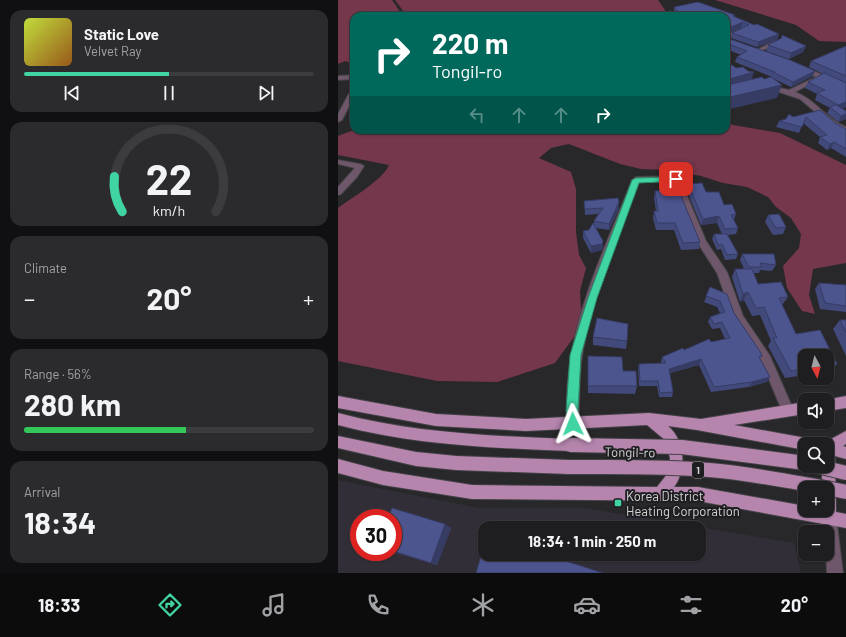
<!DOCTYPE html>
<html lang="en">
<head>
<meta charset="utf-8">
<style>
	body { margin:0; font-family:Barlow,sans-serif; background:#2b2a2d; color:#f1f3f6; height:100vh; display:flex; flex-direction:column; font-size:15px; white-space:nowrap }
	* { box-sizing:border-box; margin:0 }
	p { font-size:13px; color:#a1a2a5 }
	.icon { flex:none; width:22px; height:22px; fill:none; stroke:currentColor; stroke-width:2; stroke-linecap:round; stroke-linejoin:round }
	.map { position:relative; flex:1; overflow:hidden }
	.panel { display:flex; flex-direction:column; gap:10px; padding:10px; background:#101012; width:338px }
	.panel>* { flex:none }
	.hud { position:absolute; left:12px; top:12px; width:380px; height:122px; border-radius:12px; box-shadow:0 1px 3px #0004,0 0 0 1px #3c3b3e; background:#00695c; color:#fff; overflow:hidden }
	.needle { width:26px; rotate:173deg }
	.tools { position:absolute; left:460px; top:349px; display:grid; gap:8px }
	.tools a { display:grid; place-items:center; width:36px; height:36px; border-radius:8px; background:#1e1d20; box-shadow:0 1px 3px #0004,0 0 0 1px #3c3b3e; font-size:20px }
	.speed { position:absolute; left:12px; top:509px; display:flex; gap:8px; font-size:20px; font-weight:700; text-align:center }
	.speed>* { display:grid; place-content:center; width:52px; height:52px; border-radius:50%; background:#1e1d20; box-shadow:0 1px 3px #0004,0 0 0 1px #3c3b3e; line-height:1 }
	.speed .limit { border:6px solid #d22; background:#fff; color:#111 }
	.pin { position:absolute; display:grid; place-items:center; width:34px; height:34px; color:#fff; margin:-17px; border-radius:8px; box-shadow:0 2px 6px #0006 }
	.me { position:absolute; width:44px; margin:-22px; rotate:358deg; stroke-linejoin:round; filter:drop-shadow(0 0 3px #0008) }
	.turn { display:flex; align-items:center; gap:14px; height:84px; padding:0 16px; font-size:18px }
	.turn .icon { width:52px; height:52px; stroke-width:2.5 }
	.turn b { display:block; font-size:28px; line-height:34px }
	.lanes { display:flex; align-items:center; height:38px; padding:0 16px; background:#0003; justify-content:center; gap:20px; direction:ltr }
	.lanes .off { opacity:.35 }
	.big { font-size:30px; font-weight:700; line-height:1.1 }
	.panel .card { flex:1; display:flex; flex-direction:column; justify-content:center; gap:6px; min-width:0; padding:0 14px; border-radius:12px; background:#2b2a2d }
	.panel .dial { align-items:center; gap:0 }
	.dial svg { height:104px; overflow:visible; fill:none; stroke:#3c3b3e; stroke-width:7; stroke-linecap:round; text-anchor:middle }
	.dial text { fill:#f1f3f6; stroke:none }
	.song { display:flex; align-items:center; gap:12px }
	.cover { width:48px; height:48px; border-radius:6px; background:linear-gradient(135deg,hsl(70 70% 55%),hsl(30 70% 35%)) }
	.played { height:4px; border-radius:2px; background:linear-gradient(90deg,#40d4a2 50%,#3c3b3e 50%) }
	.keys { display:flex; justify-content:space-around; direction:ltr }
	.heat { display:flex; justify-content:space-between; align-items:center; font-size:22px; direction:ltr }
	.charge { height:6px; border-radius:3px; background:linear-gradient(90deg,#34c759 56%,#3c3b3e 0) }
	.trip { position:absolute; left:140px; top:521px; width:228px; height:40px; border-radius:12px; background:#1e1d20; box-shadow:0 1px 3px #0004,0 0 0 1px #3c3b3e; font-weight:700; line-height:40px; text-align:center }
	.tab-bar { display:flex; height:64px; justify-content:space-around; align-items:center; background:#0c0c0d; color:#a1a2a5 }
	.tab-bar .icon { width:28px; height:28px }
	.tab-bar .selected { color:#40d4a2 }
	.tab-bar b { font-size:18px; color:#f1f3f6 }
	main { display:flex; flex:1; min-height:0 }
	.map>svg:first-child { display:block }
</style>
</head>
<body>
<main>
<section class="panel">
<div class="card">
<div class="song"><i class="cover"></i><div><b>Static Love</b><p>Velvet Ray</p></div></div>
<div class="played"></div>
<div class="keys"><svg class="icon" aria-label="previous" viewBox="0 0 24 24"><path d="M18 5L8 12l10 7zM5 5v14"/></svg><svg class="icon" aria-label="pause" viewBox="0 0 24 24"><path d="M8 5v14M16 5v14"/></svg><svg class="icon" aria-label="next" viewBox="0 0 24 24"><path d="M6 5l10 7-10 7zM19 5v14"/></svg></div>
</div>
<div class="card dial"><svg viewBox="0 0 100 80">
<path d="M14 69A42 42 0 1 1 86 69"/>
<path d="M14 69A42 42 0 0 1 8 42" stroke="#40d4a2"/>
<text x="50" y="56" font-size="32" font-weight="700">22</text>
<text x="50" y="72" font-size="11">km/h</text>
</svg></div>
<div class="card"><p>Climate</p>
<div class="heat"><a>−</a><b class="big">20°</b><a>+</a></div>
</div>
<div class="card"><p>Range · 56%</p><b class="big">280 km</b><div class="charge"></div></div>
<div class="card"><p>Arrival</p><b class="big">18:34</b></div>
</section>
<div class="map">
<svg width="508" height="573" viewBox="0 0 508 573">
	<rect width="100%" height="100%" fill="#28272a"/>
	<path fill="#322e37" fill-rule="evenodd" d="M 0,480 L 141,508 L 247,508 L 456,543 L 463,573 L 0,573 ZM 21,518 L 55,518 L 55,552 L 21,552 ZM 147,528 L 361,528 L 361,554 L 147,554 Z"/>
	<g fill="#74374c">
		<polygon points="0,0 54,0 65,16 16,16 16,64 7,61 0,64"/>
		<polygon points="57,0 320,0 327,10 326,16 69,16"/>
		<polygon points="377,0 508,0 508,42 481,41 458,25"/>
		<path d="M 388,122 L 395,125 L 442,133 L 508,165 L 508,263 L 475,269 L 471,295 L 477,314 L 464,311 L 449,288 L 445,266 L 461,248 L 463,234 L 453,218 L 438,207 L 430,197 L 409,187 L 385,183 L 363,176 L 329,170 L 303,169 L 282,164 L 231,144 L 213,148 L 201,158 L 233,172 L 238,189 L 238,232 L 241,255 L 248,268 L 242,291 L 244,326 L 217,363 L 159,382 L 99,381 L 0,361 L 0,208 C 13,198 45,180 51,165 L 0,155 L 0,136 L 16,130 L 80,130 L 91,135 L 128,134 L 132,130 L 388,130 Z"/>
	</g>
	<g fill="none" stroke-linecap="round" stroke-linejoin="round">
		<defs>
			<g id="minor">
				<polygon points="332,11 338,16 332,16 329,13"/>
				<polygon points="403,29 408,30 388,39 388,35"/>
				<polygon points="437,41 442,42 421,52 416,51"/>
				<path d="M 464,66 L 508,85 L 508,89 L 483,78 L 457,92 C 477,99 488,119 508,127 L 508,132 L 489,122 L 462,99 L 426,87 L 429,85 L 451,90 L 478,77 L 462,69 L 462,67 Z"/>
				<polygon points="16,75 16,79 0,80 0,76"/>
				<polygon points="16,88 16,96 4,120 0,122 0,114 13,90"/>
				<polygon points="89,130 127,130 123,132 93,132"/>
				<polygon points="0,160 22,164 26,166 19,177 3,194 0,195 0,187 17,168 0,164"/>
				<path d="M 338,176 L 342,179 L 368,241 L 389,272 L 405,316 L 432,356 L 455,409 L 453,413 L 449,415 L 445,413 L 424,363 L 395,318 L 379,273 L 359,242 L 335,182 L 301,182 C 279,241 251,301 243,363 C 241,383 241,403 241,424 L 239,428 L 235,430 L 231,428 L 229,424 C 228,403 229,383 232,363 C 241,299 271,239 294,180 L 298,177 Z"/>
				<polygon points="491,509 496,511 498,516 505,573 489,573 488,554 489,554 489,532 485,532 484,516 486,511"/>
			</g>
			<g id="major">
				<path d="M 0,396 L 98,414 L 188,419 L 311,413 L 363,419 L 467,402 L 467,414 L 396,425 L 468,438 L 473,439 L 474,444 L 467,444 L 467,450 L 359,430 L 330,426 C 347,440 349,470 336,487 L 360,487 L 467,506 L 467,510 L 489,510 L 489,488 L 484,488 L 484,466 L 489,466 L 489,444 L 484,444 L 508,431 L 508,444 L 505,446 L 508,447 L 508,459 L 497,456 L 498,512 L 508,514 L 508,528 L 360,501 L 134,499 L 45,485 L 0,473 L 0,459 L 45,471 L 134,485 L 319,487 L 330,473 L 332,458 L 327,440 L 309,425 L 188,431 L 98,426 L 0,408 Z"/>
				<polygon points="508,396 508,408 489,411 489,400 487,400"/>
				<path d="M 0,413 C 76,433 154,436 232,439 L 237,440 L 238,445 L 237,450 L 232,451 C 153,448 76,445 0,425 Z"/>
				<polygon points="0,436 78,452 118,456 231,460 236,462 238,467 236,472 231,474 118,470 78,466 0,448"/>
			</g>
		</defs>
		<use href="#minor" stroke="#434245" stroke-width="2"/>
		<use href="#major" stroke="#434245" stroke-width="2"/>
		<use href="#minor" fill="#6e576a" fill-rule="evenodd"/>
		<use href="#major" fill="#b585ad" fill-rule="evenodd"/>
		<defs>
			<g id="major-bridge">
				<polyline points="232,445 344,447 467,463"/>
				<polyline points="479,466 508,473"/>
				<path d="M 231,467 C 278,467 324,466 371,470 C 410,473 449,481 488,488"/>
				<polyline points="489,488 508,492"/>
			</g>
		</defs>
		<use href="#major-bridge" stroke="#434245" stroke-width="16" stroke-linecap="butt"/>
		<use href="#major-bridge" stroke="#b585ad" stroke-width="14"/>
	</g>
	<g fill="#42497b">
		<polygon points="336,7 397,17 416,25 441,34 439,40 419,47 393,38 394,33 405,28 403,28 388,34 389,38 475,76 453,87 434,78 434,77 397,62 399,57 403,55 388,49 388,16 339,16 336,12"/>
		<polygon points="444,35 468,46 465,52 451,59 428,51 430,45 443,39"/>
		<polygon points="508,46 508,107 504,109 508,119 500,122 489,113 492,108 477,100 479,94 467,88 470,82 485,74 471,67 473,61"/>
		<polygon points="482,110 497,123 508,129 508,157 493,148 489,150 480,143 482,137 465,123 461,133 438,127 441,121"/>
		<polygon points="325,180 362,242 361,249 343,250 336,230 318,230 315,218 316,211 318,211 316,198 317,191 325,190 323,186"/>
		<polygon points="350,184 368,192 386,205 398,214 396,220 400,228 398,234 390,235 400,254 398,259 387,260 383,249 379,250 374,239 376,234 384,234 379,223 363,225 349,191"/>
		<polygon points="246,201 281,202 281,209 271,230 258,228 265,247 264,250 253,253 245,238 245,231 251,230 256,225 256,221 260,214 247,215"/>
		<polygon points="430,215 448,227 445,234 435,235 427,222"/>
		<polygon points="404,254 436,254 438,265 434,271 422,270 421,273 416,273 420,284 443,282 450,297 444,305 458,334 482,330 499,364 493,371 489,372 489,356 467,356 467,375 447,378 430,346 433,341 422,315 414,316 406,300 402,302 394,277 397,269 406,269 402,260"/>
		<polygon points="481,283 508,285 508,312 482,309 477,289"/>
		<polygon points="372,287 396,313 424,356 422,358 432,377 429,382 411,387 373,392 361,365 332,373 335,392 334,397 321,397 319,386 301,386 300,369 301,364 324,363 323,362 324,357 373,342 387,339 382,328 374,329 370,322 372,317 382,313 379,307 366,302"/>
		<polygon points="502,320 508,320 508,356 495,329"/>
		<polygon points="255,337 289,341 288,349 255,345"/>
		<polygon points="250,356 285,371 299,386 297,394 250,393"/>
		<polygon points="55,518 113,528 99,565 55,552"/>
	</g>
	<g fill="#363c64">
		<polygon points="405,22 403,28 388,34 388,29"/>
		<polygon points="441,34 439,40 419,47 420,42"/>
		<polygon points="468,46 465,52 451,59 453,53"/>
		<polygon points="477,71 475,76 453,87 455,82"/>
		<polygon points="416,72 412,85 388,91 391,79"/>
		<polygon points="444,85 439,98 388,110 388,98"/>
		<polygon points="508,102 508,107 497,111 500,105"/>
		<polygon points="508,114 508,119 500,122 503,116"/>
		<polygon points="496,142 493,148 489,150 492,144"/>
		<polygon points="281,202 281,209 271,230 271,224"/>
		<polygon points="381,216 379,223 363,225 365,219"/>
		<polygon points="265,241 265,247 264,250 253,253 253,246"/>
		<polygon points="410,292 406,300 402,302 405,294"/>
		<polygon points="363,359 361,365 329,374 331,369"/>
		<polygon points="432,377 429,382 411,387 414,382"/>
		<polygon points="107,524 113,528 99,565 93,563"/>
	</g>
	<g fill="#4d558f" stroke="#363c64">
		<polygon points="360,2 397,15 395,16 416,25 419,24 441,34 420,42 394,33 411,25 405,22 388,29 388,16 349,16 340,12 336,7"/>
		<polygon points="388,30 389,38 452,60 477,71 455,82 435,72 437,72 399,57 409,51 388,43"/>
		<polygon points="444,35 468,46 453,53 430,45 444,38"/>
		<polygon points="508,46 508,76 473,61"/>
		<polygon points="394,65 398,68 405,67 410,71 416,72 391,79 390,85 424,77 426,79 433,77 444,85 388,98 388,66"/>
		<polygon points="486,73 508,83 508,102 500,105 479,93 487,90 470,82"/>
		<polygon points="498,105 508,111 508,114 503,116 492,107"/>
		<polygon points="482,110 497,123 508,129 508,149 496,142 492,144 482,137 489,135 468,117 464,127 441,121 448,119 451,114 455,117"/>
		<polygon points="336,179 362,242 345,243 337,223 319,223 316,211 320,211 317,191 329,190 325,180"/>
		<polygon points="364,183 368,192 381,192 386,205 394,204 398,214 393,215 400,228 387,229 381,216 365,219 350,184"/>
		<polygon points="280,198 281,202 271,224 256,221 265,208 247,209 246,201"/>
		<polygon points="441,214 448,227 438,228 430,215"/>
		<polygon points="255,223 265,241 264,244 253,246 245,231 251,230"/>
		<polygon points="376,234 389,234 400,254 389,255 384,244 380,245"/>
		<polygon points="404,254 436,254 438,265 422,263 424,267 411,267"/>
		<polygon points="397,269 414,269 420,284 443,282 450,297 441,298 458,334 482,330 499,364 489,366 489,356 467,356 467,369 453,371 435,338 439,338 426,307 418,308 410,292 405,294"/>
		<polygon points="481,283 508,285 508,306 487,303"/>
		<polygon points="372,287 389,294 396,313 423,353 424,356 421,357 432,377 414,382 376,387 363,359 331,369 335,392 322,393 320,381 302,381 301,364 328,363 324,357 345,348 346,350 371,339 373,342 392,338 384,322 376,324 372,317 387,312 382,301 368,296"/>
		<polygon points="259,318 290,324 289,341 255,337"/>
		<polygon points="502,320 508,320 508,333"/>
		<polygon points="250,356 284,357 285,371 298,371 299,386 250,386"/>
		<polygon points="54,508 107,524 93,563 55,551 55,518 50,518"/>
		<polygon points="147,543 147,554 206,554 265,573 138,573"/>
	</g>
	<polygon fill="#40d4a2" stroke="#2a8a69" points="338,177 341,177 341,181 301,183 259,298 243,355 240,411 241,424 239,428 235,430 231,428 228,411 232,355 250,298 294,180 298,178"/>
	<rect fill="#40d4a2" stroke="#1e1d20" stroke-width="1.5" x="276" y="499" width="8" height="8" rx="2"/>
	<g text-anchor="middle" stroke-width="4" stroke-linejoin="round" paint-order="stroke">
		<rect fill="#1e1d20" stroke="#9d9c9f" stroke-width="1" x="354" y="462" width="12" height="16" rx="3"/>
		<g font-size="10" font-weight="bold" fill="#d3d2d5">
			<text x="360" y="474">1</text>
		</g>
		<g font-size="13" fill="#d3d2d5" stroke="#1e1d20">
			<text transform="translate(292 452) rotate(1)" y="5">Tongil-ro</text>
		</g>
		<g font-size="13" fill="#d3d2d5" stroke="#1e1d20" text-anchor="start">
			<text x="288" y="501">Korea District<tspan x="288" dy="15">Heating Corporation</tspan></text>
		</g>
	</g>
</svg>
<div class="tools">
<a><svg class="needle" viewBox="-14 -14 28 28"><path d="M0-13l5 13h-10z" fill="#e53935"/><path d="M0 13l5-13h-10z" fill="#a1a2a5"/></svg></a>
<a><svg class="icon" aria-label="sound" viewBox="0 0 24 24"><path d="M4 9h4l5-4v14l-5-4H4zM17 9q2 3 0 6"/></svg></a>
<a><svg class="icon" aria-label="search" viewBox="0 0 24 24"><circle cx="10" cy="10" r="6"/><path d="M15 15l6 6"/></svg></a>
<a>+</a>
<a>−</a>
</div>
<div class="speed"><div class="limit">30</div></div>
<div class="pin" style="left:338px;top:179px;background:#d93025"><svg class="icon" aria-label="arrive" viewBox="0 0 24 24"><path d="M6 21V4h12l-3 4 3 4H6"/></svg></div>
<svg class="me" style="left:235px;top:424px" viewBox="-20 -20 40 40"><path d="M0-17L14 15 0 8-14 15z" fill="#40d4a2" stroke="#fff" stroke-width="4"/></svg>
<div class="trip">18:34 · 1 min · 250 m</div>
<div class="hud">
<div class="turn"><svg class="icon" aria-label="right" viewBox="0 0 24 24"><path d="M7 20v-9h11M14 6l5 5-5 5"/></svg><div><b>220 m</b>Tongil-ro</div></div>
<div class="lanes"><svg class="icon off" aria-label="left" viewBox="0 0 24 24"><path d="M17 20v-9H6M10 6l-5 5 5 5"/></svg><svg class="icon off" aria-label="ahead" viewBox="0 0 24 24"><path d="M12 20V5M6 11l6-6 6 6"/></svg><svg class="icon off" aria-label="ahead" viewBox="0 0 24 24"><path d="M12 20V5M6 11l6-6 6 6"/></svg><svg class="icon" aria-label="right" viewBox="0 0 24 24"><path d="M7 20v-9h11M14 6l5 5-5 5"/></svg></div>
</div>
</div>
</main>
<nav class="tab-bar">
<b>18:33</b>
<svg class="icon selected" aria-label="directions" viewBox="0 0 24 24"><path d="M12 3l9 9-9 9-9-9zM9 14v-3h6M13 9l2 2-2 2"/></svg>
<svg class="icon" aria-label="music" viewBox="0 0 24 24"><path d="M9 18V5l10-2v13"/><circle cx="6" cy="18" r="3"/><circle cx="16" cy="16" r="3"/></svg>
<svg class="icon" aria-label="phone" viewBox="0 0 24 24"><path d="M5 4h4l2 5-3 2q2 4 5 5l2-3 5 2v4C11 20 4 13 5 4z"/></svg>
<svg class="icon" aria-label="climate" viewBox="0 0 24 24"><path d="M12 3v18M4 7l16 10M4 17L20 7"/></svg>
<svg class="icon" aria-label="car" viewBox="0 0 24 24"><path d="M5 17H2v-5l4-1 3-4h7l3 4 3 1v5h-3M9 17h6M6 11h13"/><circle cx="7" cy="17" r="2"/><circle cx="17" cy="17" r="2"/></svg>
<svg class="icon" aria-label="filters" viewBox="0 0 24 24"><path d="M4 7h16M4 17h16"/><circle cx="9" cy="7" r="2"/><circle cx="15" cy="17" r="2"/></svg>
<b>20°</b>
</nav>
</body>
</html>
